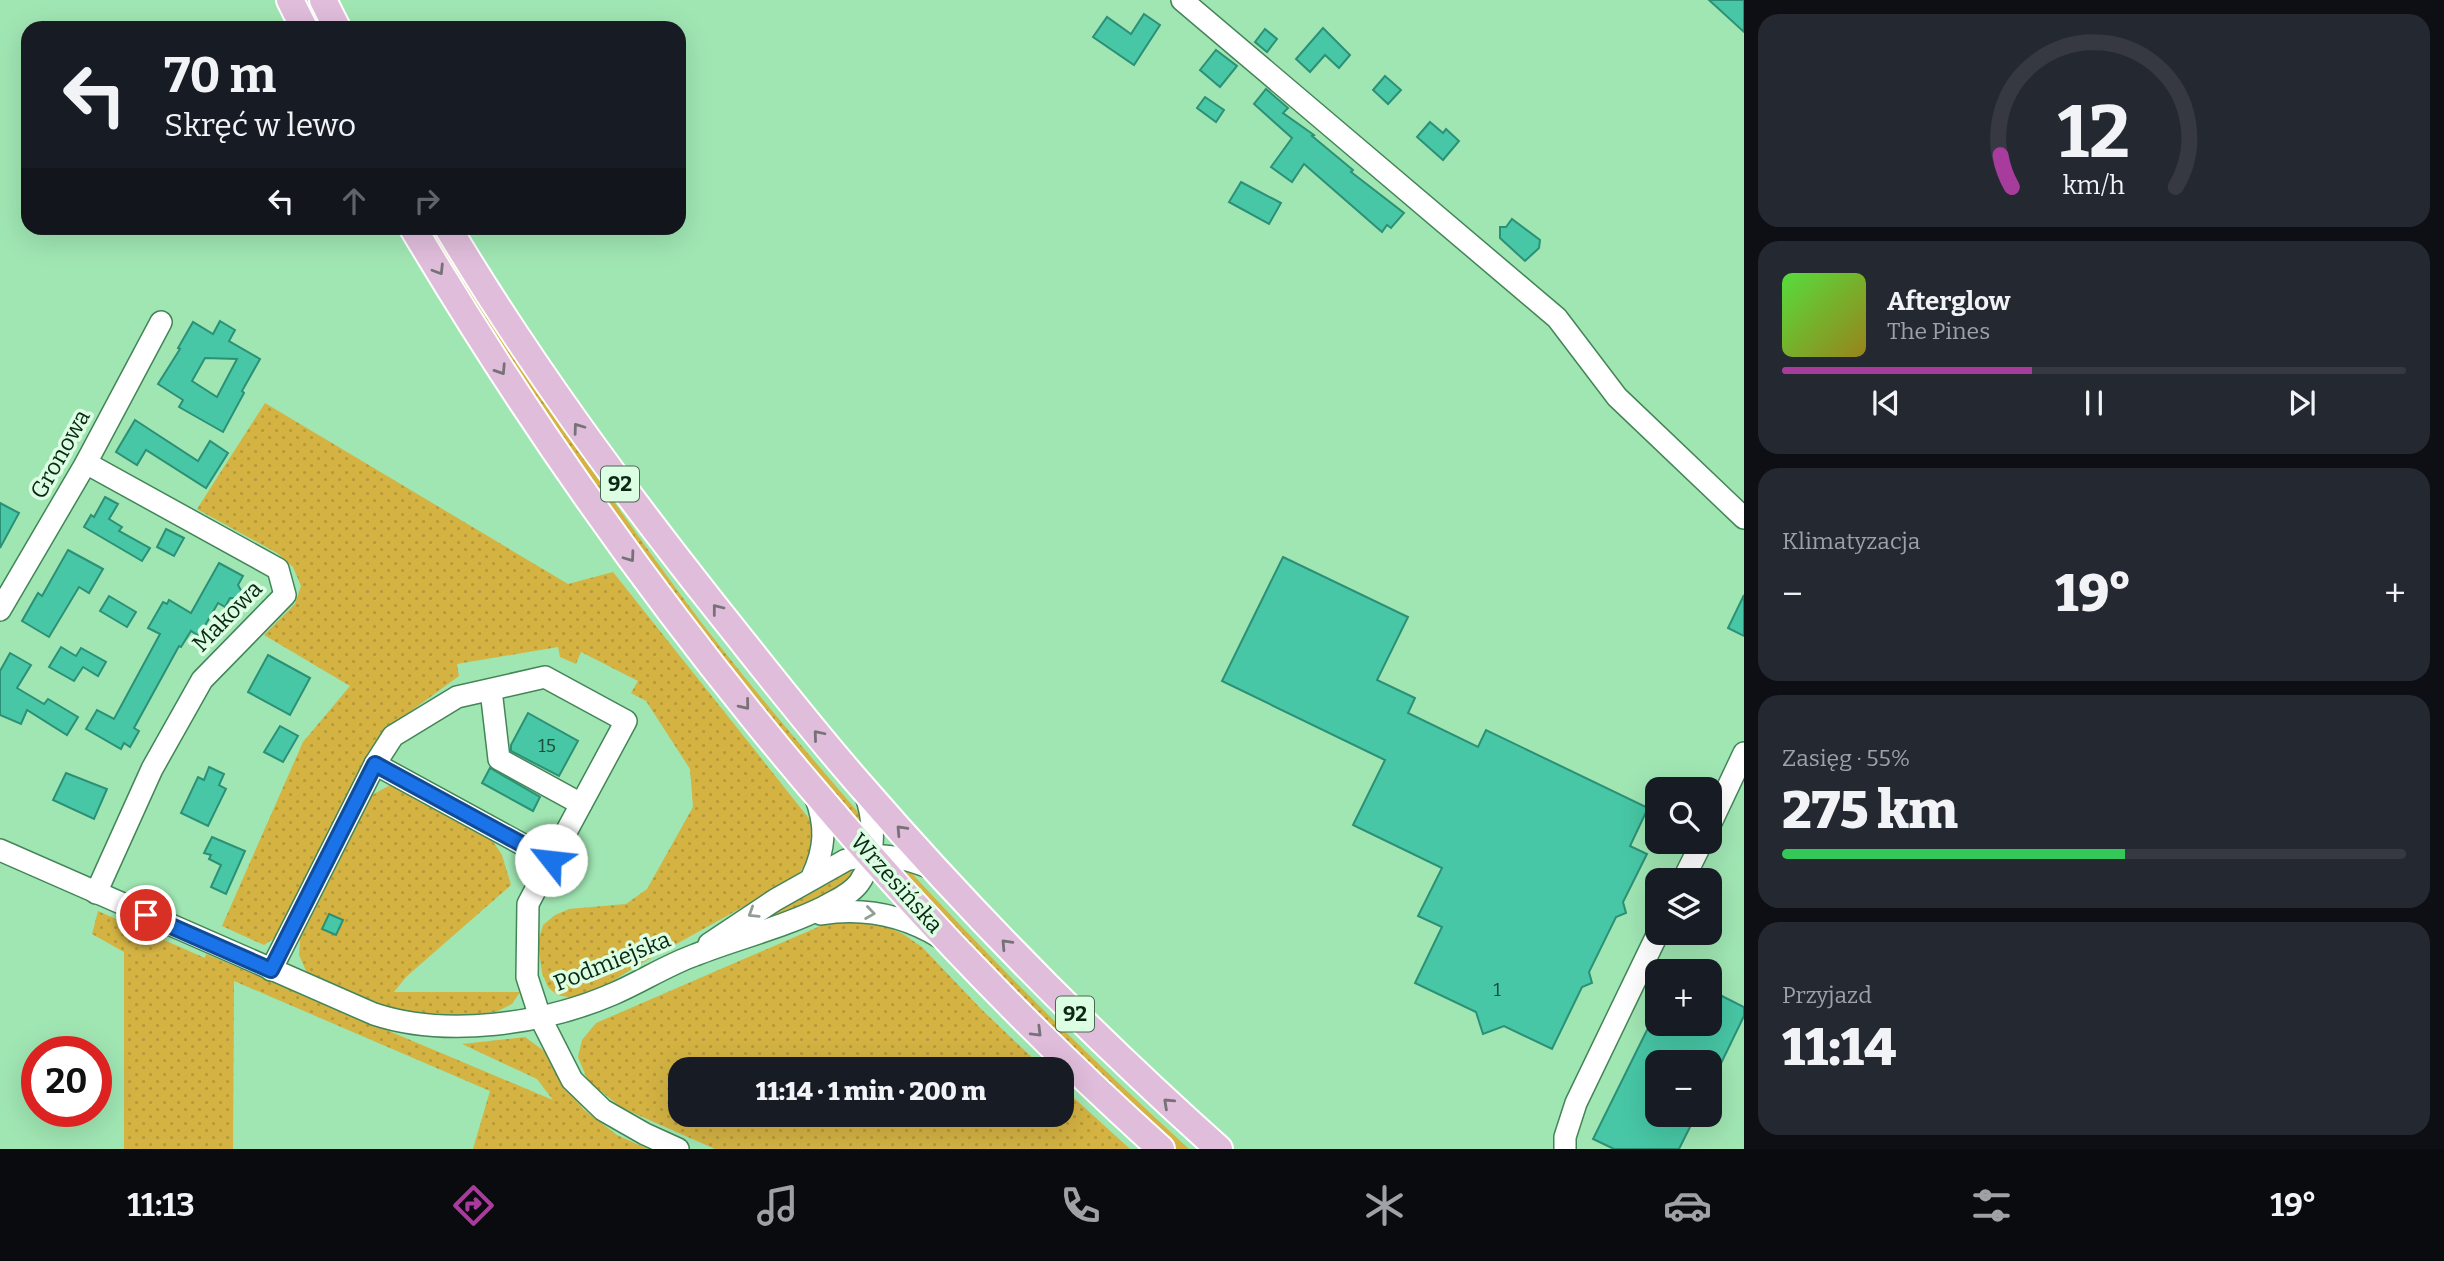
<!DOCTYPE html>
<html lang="pl">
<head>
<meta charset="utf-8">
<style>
	body { margin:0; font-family:Bitter,serif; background:#242831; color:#f1f3f6; height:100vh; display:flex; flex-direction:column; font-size:26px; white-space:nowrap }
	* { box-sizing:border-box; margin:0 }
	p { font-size:23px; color:#9ea1a6 }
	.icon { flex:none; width:38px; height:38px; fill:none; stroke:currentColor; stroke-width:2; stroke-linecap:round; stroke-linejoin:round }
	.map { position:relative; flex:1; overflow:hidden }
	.drawer { display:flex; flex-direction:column; gap:14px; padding:14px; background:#0d0f14; width:700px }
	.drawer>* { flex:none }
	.top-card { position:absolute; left:21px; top:21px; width:665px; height:214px; border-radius:21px; box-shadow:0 7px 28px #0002; background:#171b24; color:#f1f3f6; overflow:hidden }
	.fabs { position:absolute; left:1645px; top:777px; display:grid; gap:14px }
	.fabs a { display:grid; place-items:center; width:77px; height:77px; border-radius:14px; background:#171b24; box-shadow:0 7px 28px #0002; font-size:35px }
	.speed { position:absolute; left:21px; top:1036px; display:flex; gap:14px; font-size:35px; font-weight:700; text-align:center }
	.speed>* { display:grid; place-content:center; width:91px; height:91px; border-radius:50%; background:#171b24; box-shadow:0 7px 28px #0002; line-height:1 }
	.speed .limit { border:10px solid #d22; background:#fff; color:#111 }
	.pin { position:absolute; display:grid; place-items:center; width:60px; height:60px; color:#fff; margin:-30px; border:4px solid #fff; border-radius:50%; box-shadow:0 2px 7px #0007 }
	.me { position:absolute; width:77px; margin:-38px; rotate:299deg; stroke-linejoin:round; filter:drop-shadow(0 0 5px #0008) }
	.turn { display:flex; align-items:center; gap:24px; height:147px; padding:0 28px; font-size:32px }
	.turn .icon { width:91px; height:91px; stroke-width:2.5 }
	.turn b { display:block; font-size:49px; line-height:60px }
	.lanes { display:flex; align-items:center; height:66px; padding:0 28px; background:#0003; justify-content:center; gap:35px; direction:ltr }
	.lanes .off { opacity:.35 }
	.big { font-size:52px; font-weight:800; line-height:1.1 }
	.drawer .tile { flex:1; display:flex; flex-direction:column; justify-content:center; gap:10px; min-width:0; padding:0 24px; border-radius:21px; background:#242831 }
	.drawer .dial { align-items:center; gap:0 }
	.dial svg { height:182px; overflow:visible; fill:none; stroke:#363941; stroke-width:7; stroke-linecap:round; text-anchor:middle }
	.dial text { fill:#f1f3f6; stroke:none }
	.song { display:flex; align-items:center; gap:21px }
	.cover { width:84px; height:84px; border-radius:10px; background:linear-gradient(135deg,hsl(110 70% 55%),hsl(50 70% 35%)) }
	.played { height:7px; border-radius:4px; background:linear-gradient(90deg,#a83c9c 40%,#363941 40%) }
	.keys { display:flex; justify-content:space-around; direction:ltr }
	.heat { display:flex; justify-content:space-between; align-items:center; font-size:38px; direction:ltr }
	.charge { height:10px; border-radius:5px; background:linear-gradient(90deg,#34c759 55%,#363941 0) }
	.trip { position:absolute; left:668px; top:1057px; width:406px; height:70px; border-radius:21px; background:#171b24; box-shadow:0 7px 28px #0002; font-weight:800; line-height:70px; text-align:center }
	.dock { display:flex; height:112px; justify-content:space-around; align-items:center; background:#090b0e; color:#9ea1a6 }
	.dock .icon { width:49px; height:49px }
	.dock .selected { color:#a83c9c }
	.dock b { font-size:32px; color:#f1f3f6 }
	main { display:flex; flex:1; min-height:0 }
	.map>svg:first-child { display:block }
</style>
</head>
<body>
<main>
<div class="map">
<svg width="1744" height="1149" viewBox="0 0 1744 1149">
	<defs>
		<pattern id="grass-dots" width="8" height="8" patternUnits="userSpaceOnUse" patternTransform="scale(1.75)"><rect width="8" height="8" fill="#d4b343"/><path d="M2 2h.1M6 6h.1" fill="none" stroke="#b59a3a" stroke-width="1.8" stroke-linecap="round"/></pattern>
	</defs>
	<rect width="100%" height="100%" fill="#a0e6b3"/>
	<g fill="url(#grass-dots)">
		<path d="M 428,228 L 435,228 C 512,355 595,478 683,598 C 738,672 798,742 858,812 L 860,816 L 860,827 C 771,719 681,611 600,496 C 540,409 484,318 428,228 Z"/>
		<path d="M 265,403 L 568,584 L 613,572 L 815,826 C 816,848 807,870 788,882 L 635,967 L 600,989 L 574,998 L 557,995 L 548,987 L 542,973 L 538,942 L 543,925 L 555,915 L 569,909 L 626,904 L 647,889 L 693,807 L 690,769 L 646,701 L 631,693 L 638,681 L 581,652 L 576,664 L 560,657 L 558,647 L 457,664 L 459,676 L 381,733 L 279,935 L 264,945 L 222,926 L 303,742 L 350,686 L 264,635 L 295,604 L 301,586 L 293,567 L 277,553 L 197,509 Z"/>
		<polygon points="390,785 402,787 486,831 502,855 511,885 406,977 394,992 520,992 512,1004 496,1012 463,1015 392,1011 308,975 299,955 300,939 372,795"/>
		<path d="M 891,862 L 904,865 C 995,964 1090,1058 1189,1149 L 1176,1149 C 1076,1059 983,962 891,862 Z"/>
		<polygon points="850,870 854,873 843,889 733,934"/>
		<polygon points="98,911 205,958 206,954 553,1100 537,1079 462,1044 525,1037 548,1054 583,1109 617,1135 648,1149 473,1149 490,1091 234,981 233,1149 124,1149 124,952 92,934"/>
		<polygon points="857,919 878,923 903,934 922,947 982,1010 1044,1069 681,1069 681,1115 1062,1115 1062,1087 1130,1149 715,1149 622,1108 588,1081 578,1057 582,1040 596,1023 825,924"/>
	</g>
	<g fill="#47c7a5" stroke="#2c9076" stroke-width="2" fill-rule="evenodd">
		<polygon points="1709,0 1744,0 1744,32"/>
		<polygon points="1144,14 1160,25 1134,65 1093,37 1107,17 1131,34"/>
		<polygon points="1323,28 1350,55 1339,68 1325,55 1310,72 1296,59"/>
		<polygon points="1265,29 1277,39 1267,52 1255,42"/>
		<polygon points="1216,50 1237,66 1220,87 1200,70"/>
		<polygon points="1385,76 1401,90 1388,104 1373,90"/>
		<polygon points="1266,89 1288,108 1283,113 1314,135 1312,136 1353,170 1351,172 1404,213 1391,228 1387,225 1382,232 1304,164 1292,182 1271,167 1292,138 1254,104"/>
		<polygon points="1205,97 1224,110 1216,122 1197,108"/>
		<polygon points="1430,122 1443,133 1446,129 1459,141 1443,160 1417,137"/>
		<polygon points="1241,182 1281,203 1269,224 1229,202"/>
		<polygon points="1512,219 1540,240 1539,248 1525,261 1500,238 1500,227 1506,227"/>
		<path d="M 220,321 L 235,330 L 229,341 L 260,359 L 242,391 L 244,393 L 223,432 L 179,407 L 183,400 L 158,384 L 180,349 L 178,348 L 193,322 L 213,334 ZM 205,358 L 237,359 L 217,397 L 192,381 Z"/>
		<polygon points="135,420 198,461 210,441 228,453 206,488 146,450 137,465 116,452"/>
		<polygon points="105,497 118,504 109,519 122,527 119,531 150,548 142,561 84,527 91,515 94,517"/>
		<polygon points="0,503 19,513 0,548"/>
		<polygon points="166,529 184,538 174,556 157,547"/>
		<polygon points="68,550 103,569 89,593 79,587 49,637 22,621 38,593 42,596"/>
		<polygon points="1283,557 1408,617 1377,680 1415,698 1408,713 1478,747 1486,730 1648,808 1630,846 1647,854 1623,902 1626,913 1616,917 1589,972 1592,983 1582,987 1552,1049 1504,1026 1483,1034 1476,1012 1415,983 1442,927 1418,916 1442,868 1353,825 1385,760 1222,681"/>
		<polygon points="219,563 243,576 238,585 246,599 230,598 225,607 218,603 199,636 191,631 181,647 179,646 134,728 139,731 130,747 124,743 121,749 86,729 97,710 114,719 160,634 148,628 163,602 167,604 169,600 191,613"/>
		<polygon points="1744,595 1744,636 1728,628"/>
		<polygon points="109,596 136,612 127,627 100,611"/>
		<polygon points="61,647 76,656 81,648 106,662 98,676 83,667 74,681 49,667"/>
		<polygon points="10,653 31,665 17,688 44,704 48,699 78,717 67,735 27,710 21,724 0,715 0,671"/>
		<polygon points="268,655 310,678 290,715 248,692"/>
		<polygon points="528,713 578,741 559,776 511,751 511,745"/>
		<polygon points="280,726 298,736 283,762 264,752"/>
		<polygon points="209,767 224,774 219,785 226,789 208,826 181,813 198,777 204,780"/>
		<polygon points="490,768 540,797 533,811 482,783"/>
		<polygon points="66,773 107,789 94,819 53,800"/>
		<polygon points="212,837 245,851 226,894 211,887 221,865 209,859 211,855 204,853"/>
		<polygon points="329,914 343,920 336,935 322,929"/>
		<polygon points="1710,990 1744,1007 1744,1016 1710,1086 1710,1062 1657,1062 1657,1115 1696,1115 1679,1149 1614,1149 1593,1139 1650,1024 1710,1024"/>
	</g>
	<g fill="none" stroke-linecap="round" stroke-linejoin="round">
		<defs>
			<g id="minor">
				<polyline points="1182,0 1557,318 1617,397 1744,518"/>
				<polyline points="86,463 278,569 285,595 202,680 152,769 96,893"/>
				<polyline points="0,610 86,463 161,322"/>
				<polyline points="491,690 499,759 581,804"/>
				<polyline points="375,764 393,736 457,697 545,677 626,721 551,860"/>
				<polyline points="1710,825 1744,753"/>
				<path d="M 0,850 L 374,1014 C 446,1038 544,1024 613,994 C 641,982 667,965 695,955 C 738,938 782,928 824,907 C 836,900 850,895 859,883 C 877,858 875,818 864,791"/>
				<path d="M 812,877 C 825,849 827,826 815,796"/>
				<polyline points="1683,880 1702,842"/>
				<path d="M 821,914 C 864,907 905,916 941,938"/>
				<path d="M 709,944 L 775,900 L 846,860 C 878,851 904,857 933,869"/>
				<polyline points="271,970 375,764 551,860 528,904 527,977 540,1017 572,1080 603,1110 645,1134 678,1149"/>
				<polyline points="1565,1149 1565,1137 1576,1103 1658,933"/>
			</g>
			<g id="major">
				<polyline points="290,0 304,28"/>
				<polyline points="323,0 337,28"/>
				<path d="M 413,228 C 616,569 866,883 1161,1149"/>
				<path d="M 448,228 C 529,363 618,484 716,608 C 764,668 811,729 862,787 C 973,915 1093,1036 1219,1149"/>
			</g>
		</defs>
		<use href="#minor" stroke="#428557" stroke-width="24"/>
		<use href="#major" stroke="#fff" stroke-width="30"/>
		<use href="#minor" stroke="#fff" stroke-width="21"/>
		<use href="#major" stroke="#e0bddb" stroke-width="26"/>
	</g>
	<defs><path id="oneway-chevron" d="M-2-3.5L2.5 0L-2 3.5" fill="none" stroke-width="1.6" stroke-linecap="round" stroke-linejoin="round" transform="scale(1.75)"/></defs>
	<g stroke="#767278">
		<use href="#oneway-chevron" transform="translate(439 270) rotate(58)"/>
		<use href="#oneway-chevron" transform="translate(501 370) rotate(57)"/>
		<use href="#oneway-chevron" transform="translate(578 428) rotate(-126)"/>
		<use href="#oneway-chevron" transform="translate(630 557) rotate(54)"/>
		<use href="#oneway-chevron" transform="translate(717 609) rotate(-128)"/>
		<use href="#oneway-chevron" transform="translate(745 705) rotate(51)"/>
		<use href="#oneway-chevron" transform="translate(818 735) rotate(-130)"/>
		<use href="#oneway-chevron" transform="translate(901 830) rotate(-133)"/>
		<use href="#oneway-chevron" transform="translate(1006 944) rotate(-133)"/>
		<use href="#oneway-chevron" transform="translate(1037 1032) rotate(45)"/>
		<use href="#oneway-chevron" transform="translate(1168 1103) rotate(-137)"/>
	</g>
	<g stroke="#919e96">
		<use href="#oneway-chevron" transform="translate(753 913) rotate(148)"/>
		<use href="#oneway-chevron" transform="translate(870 913) rotate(8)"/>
	</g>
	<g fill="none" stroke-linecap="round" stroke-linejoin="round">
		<defs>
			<polyline id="route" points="146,915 271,970 375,764 551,860"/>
		</defs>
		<use href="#route" stroke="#114b97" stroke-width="18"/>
		<use href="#route" stroke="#1a73e8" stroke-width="12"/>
	</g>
	<g text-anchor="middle" stroke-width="7" stroke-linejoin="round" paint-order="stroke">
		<g font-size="19" fill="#1a5039">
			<text x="547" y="752">15</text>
			<text x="1497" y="996">1</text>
		</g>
		<g fill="#dcfee3" stroke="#4a6853" stroke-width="2">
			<rect x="601" y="466.5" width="38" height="35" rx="5"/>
			<rect x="1056" y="996.5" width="38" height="35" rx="5"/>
		</g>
		<g font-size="21" font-weight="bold" fill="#0b2815">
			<text x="620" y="491">92</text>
			<text x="1075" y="1021">92</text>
		</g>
		<g font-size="23" fill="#0b2815" stroke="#dcfee3">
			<text transform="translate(60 454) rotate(-61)" y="8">Gronowa</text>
			<text transform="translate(227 616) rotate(-46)" y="8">Makowa</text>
			<text transform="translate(897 883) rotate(48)" y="8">Wrzesińska</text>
			<text transform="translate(612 961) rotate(-22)" y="8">Podmiejska</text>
		</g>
	</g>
</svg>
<div class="fabs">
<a><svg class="icon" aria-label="search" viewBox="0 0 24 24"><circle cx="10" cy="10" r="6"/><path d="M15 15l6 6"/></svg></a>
<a><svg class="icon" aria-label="layers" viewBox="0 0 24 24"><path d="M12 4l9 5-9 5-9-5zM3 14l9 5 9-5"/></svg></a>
<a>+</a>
<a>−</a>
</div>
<div class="speed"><div class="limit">20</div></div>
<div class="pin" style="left:146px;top:915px;background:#d93025"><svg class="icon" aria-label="arrive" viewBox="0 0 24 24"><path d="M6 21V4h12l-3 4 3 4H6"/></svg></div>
<svg class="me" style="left:551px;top:860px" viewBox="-20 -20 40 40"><circle r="19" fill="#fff"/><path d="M0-13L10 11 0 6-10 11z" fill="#1a73e8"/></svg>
<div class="trip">11:14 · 1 min · 200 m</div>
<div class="top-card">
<div class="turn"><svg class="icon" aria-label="left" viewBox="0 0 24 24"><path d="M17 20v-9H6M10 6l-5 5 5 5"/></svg><div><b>70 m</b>Skręć w lewo</div></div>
<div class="lanes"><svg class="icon" aria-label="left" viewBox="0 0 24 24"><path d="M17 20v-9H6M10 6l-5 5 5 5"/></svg><svg class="icon off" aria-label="ahead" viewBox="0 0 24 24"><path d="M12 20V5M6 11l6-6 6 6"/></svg><svg class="icon off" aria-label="right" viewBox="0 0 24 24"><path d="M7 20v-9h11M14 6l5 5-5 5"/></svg></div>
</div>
</div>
<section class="drawer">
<div class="tile dial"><svg viewBox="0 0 100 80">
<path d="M14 69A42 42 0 1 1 86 69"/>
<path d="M14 69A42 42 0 0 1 9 55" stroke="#a83c9c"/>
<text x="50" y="56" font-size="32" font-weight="700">12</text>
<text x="50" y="72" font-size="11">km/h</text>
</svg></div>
<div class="tile">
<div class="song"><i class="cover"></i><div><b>Afterglow</b><p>The Pines</p></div></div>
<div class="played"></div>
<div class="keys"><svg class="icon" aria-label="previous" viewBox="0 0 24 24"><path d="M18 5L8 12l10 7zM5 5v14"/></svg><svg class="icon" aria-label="pause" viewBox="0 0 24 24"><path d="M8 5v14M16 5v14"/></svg><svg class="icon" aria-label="next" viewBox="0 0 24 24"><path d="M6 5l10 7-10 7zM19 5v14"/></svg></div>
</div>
<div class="tile"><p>Klimatyzacja</p>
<div class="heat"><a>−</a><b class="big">19°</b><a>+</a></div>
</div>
<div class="tile"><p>Zasięg · 55%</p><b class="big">275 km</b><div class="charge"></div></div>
<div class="tile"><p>Przyjazd</p><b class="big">11:14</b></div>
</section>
</main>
<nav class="dock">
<b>11:13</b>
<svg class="icon selected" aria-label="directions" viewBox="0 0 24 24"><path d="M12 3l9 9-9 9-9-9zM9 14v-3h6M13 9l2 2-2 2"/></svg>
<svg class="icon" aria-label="music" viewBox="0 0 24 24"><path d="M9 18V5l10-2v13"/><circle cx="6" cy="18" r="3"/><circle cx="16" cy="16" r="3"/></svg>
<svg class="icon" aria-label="phone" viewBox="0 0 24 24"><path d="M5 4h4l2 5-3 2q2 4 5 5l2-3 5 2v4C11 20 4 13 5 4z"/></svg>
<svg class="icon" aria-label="climate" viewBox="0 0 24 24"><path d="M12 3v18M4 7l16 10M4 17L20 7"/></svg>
<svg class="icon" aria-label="car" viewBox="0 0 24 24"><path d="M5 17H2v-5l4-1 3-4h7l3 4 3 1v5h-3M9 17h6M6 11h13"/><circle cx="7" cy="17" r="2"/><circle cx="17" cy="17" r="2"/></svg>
<svg class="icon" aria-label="filters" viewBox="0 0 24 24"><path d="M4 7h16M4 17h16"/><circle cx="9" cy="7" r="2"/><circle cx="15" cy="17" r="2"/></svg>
<b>19°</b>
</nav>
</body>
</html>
